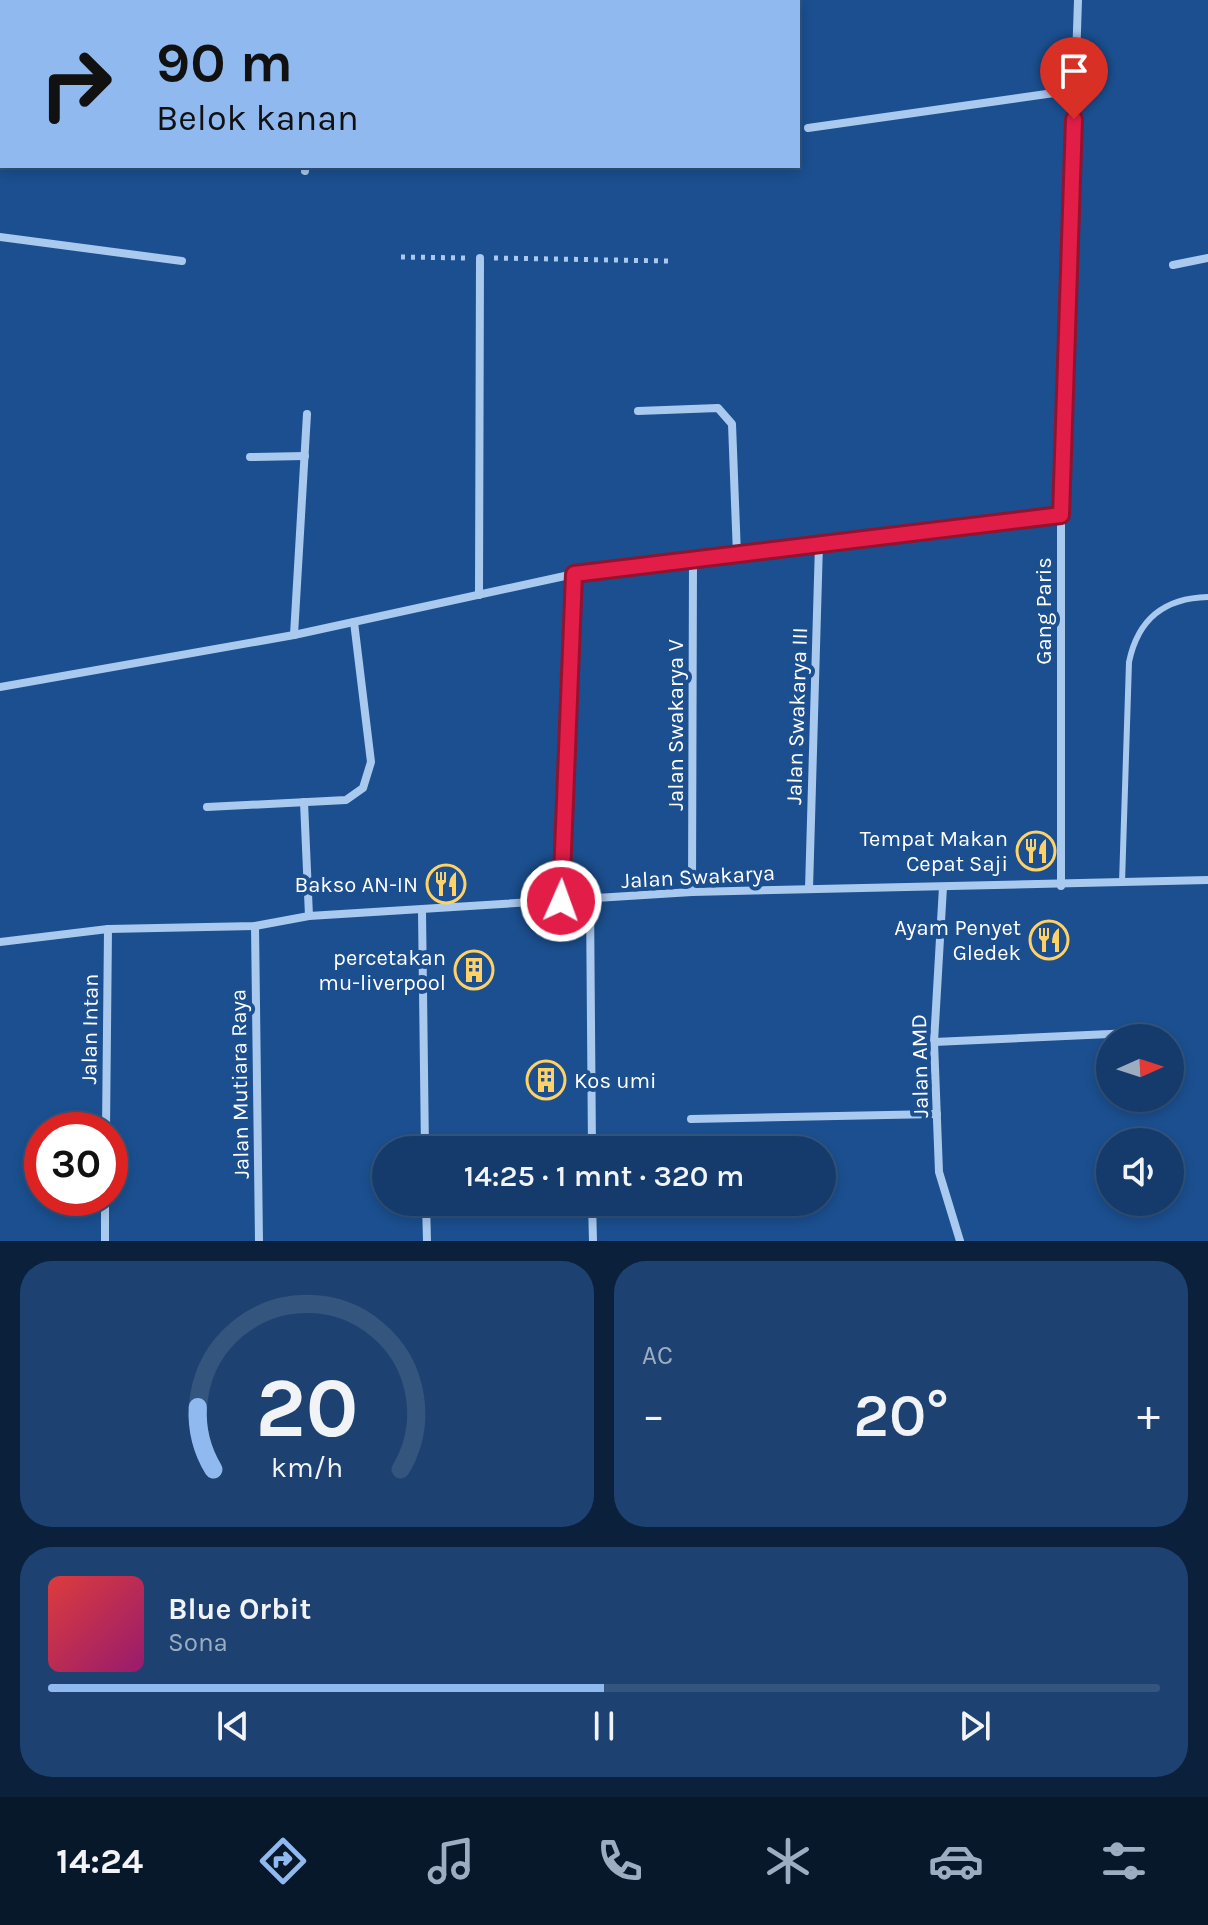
<!DOCTYPE html>
<html lang="id">
<head>
<meta charset="utf-8">
<style>
	body { margin:0; font-family:Karla,sans-serif; background:#1d4271; color:#f1f3f6; height:100vh; display:flex; flex-direction:column; font-size:30px; white-space:nowrap }
	* { box-sizing:border-box; margin:0 }
	p { font-size:26px; color:#9dadc1 }
	.icon { flex:none; width:44px; height:44px; fill:none; stroke:currentColor; stroke-width:2; stroke-linecap:round; stroke-linejoin:round }
	.map { position:relative; height:1241px; overflow:hidden }
	.panel { display:flex; flex-direction:column; gap:20px; padding:20px; background:#0b203b; flex:1 }
	.panel>* { flex:none }
	.banner { position:absolute; left:0px; top:0px; width:800px; height:168px; box-shadow:0 4px 12px #0003,0 0 0 2px #33557e; background:#90b9f0; color:#111; overflow:hidden }
	.needle { width:52px; rotate:87deg }
	.fabs { position:absolute; left:1096px; top:1024px; display:grid; gap:16px }
	.fabs a { display:grid; place-items:center; width:88px; height:88px; border-radius:50%; background:#143b6b; box-shadow:0 4px 12px #0003,0 0 0 2px #33557e; font-size:40px }
	.speed { position:absolute; left:24px; top:1112px; display:flex; gap:16px; font-size:40px; font-weight:700; text-align:center }
	.speed>* { display:grid; place-content:center; width:104px; height:104px; border-radius:50%; background:#143b6b; box-shadow:0 4px 12px #0003,0 0 0 2px #33557e; line-height:1 }
	.speed .limit { border:12px solid #d22; background:#fff; color:#111 }
	.pin { position:absolute; display:grid; place-items:center; width:68px; height:68px; color:#fff; margin:-82px -34px; border-radius:50% 50% 50% 0; rotate:-45deg; box-shadow:0 0 8px #0007 }
	.pin .icon { rotate:45deg }
	.me { position:absolute; width:88px; margin:-44px; rotate:2deg; stroke-linejoin:round; filter:drop-shadow(0 0 6px #0008) }
	.turn { display:flex; align-items:center; gap:28px; height:168px; padding:0 24px; font-size:36px }
	.turn .icon { width:104px; height:104px; stroke-width:2.5 }
	.turn b { display:block; font-size:56px; line-height:68px }
	.big { font-size:60px; font-weight:600; line-height:1.1 }
	.panel .tile { flex:1; display:flex; flex-direction:column; justify-content:center; gap:12px; min-width:0; padding:0 28px; border-radius:32px; background:#1d4271 }
	.panel .dial { align-items:center; gap:0 }
	.dial svg { height:208px; overflow:visible; fill:none; stroke:#33557e; stroke-width:7; stroke-linecap:round; text-anchor:middle }
	.dial text { fill:#f1f3f6; stroke:none }
	.song { display:flex; align-items:center; gap:24px }
	.cover { width:96px; height:96px; border-radius:12px; background:linear-gradient(135deg,hsl(0 70% 55%),hsl(320 70% 35%)) }
	.played { height:8px; border-radius:4px; background:linear-gradient(90deg,#90b9f0 50%,#33557e 50%) }
	.keys { display:flex; justify-content:space-around; direction:ltr }
	.heat { display:flex; justify-content:space-between; align-items:center; font-size:44px; direction:ltr }
	.panel .tiles { flex:1; display:grid; gap:20px; grid-template-columns:1fr 1fr }
	.tile:last-child { grid-column:span 2 }
	.trip { position:absolute; left:372px; top:1136px; width:464px; height:80px; border-radius:40px; background:#143b6b; box-shadow:0 4px 12px #0003,0 0 0 2px #33557e; font-weight:600; line-height:80px; text-align:center }
	.dock { display:flex; height:128px; justify-content:space-around; align-items:center; background:#08182b; color:#9dadc1 }
	.dock .icon { width:56px; height:56px }
	.dock .selected { color:#90b9f0 }
	.dock b { font-size:36px; color:#f1f3f6 }
	.map>svg:first-child { display:block }
</style>
</head>
<body>
<div class="map">
<svg width="1208" height="1241" viewBox="0 0 1208 1241">
	<rect width="100%" height="100%" fill="#1b4f8f"/>
	<g fill="none" stroke-linecap="round" stroke-linejoin="round">
		<g stroke="#a9c9ee" stroke-width="5" stroke-dasharray="4 6" stroke-linecap="butt">
			<polyline points="401,257 468,258"/>
			<polyline points="494,258 670,261"/>
		</g>
		<path stroke="#a9c9ee" stroke-width="6" d="M 1122,883 L 1129,662 C 1138,619 1164,598 1208,597"/>
		<g stroke="#a9c9ee" stroke-width="8">
			<polyline points="555,0 555,2"/>
			<polyline points="344,2 344,0"/>
			<polyline points="808,128 1075,90"/>
			<polyline points="305,171 306,166"/>
			<polyline points="0,237 182,261"/>
			<polyline points="1173,265 1208,258"/>
			<polyline points="638,411 718,408 732,424 737,555"/>
			<polyline points="250,457 305,456"/>
			<polyline points="479,595 480,258"/>
			<polyline points="294,635 307,414"/>
			<polyline points="0,687 294,635 574,574 1061,515"/>
			<polyline points="304,802 309,916"/>
			<polyline points="207,807 346,800 363,788 371,762 354,622"/>
			<polyline points="1061,886 1061,515 1078,0"/>
			<polyline points="943,887 934,1042 939,1172 960,1241"/>
			<polyline points="809,889 819,544"/>
			<polyline points="692,892 693,559"/>
			<polyline points="590,899 592,1150"/>
			<polyline points="561,901 574,574"/>
			<polyline points="422,911 425,1150"/>
			<polyline points="255,926 259,1241"/>
			<polyline points="0,942 108,929 255,926 309,916 692,892 1208,880"/>
			<polyline points="934,1042 1132,1033"/>
			<polyline points="691,1119 937,1114"/>
			<polyline points="106,1130 108,929"/>
			<polyline points="426,1202 427,1241"/>
			<polyline points="592,1202 593,1241"/>
			<polyline points="105,1241 105,1198"/>
		</g>
	</g>
	<g fill="none" stroke-linecap="round" stroke-linejoin="round">
		<defs>
			<polyline id="route" points="561,901 574,574 1061,515 1074,119"/>
		</defs>
		<use href="#route" stroke="#92132f" stroke-width="20"/>
		<use href="#route" stroke="#e11d48" stroke-width="14"/>
	</g>
	<defs>
		<symbol id="restaurant-ring" viewBox="-11 -11 22 22"><circle r="9.5" fill="#1b4f8f" stroke="#ffd166" stroke-width="1.5"/><path d="M-5-6h1v4h1v-4h1v4h1v-4h1v5L-1.5 .5V6h-2V.5L-5-1ZM5-6V6H3V1.5H1.5Q1.5-4 5-6Z" fill="#ffd166"/></symbol>
		<symbol id="building-ring" viewBox="-11 -11 22 22"><circle r="9.5" fill="#1b4f8f" stroke="#ffd166" stroke-width="1.5"/><path d="M-4-6H4V6H1V3H-1V6H-4ZM-2.5-4.3h1.7v1.8h-1.7ZM.8-4.3h1.7v1.8H.8ZM-2.5-1h1.7V.8h-1.7ZM.8-1h1.7V.8H.8Z" fill="#ffd166"/></symbol>
	</defs>
	<g fill-rule="evenodd">
		<use href="#restaurant-ring" x="1014" y="829" width="44" height="44"/>
		<use href="#restaurant-ring" x="424" y="862" width="44" height="44"/>
		<use href="#restaurant-ring" x="1027" y="918" width="44" height="44"/>
		<use href="#building-ring" x="452" y="948" width="44" height="44"/>
		<use href="#building-ring" x="524" y="1058" width="44" height="44"/>
	</g>
	<g text-anchor="middle" stroke-width="8" stroke-linejoin="round" paint-order="stroke">
		<g font-size="22" fill="#fff" stroke="#1b4f8f">
			<text transform="translate(1043 611) rotate(-90)" y="8">Gang Paris</text>
			<text transform="translate(796 716) rotate(-88)" y="8">Jalan Swakarya III</text>
			<text transform="translate(675 725) rotate(-90)" y="8">Jalan Swakarya V</text>
			<text transform="translate(698 876) rotate(-3)" y="8">Jalan Swakarya</text>
			<text transform="translate(89 1029) rotate(-89)" y="8">Jalan Intan</text>
			<text transform="translate(919 1066) rotate(-91)" y="8">Jalan AMD</text>
			<text transform="translate(239 1084) rotate(-91)" y="8">Jalan Mutiara Raya</text>
		</g>
		<g font-size="22" fill="#fff" stroke="#1b4f8f" text-anchor="end">
			<text x="1008" y="846">Tempat Makan<tspan x="1008" dy="25">Cepat Saji</tspan></text>
			<text x="418" y="892">Bakso AN-IN</text>
			<text x="1021" y="935">Ayam Penyet<tspan x="1021" dy="25">Gledek</tspan></text>
			<text x="446" y="965">percetakan<tspan x="446" dy="25">mu-liverpool</tspan></text>
			<text x="574" y="1088" text-anchor="start">Kos umi</text>
		</g>
	</g>
</svg>
<div class="fabs">
<a><svg class="needle" viewBox="-14 -14 28 28"><path d="M0-13l5 13h-10z" fill="#e53935"/><path d="M0 13l5-13h-10z" fill="#9dadc1"/></svg></a>
<a><svg class="icon" aria-label="sound" viewBox="0 0 24 24"><path d="M4 9h4l5-4v14l-5-4H4zM17 9q2 3 0 6"/></svg></a>
</div>
<div class="speed"><div class="limit">30</div></div>
<div class="pin" style="left:1074px;top:119px;background:#d93025"><svg class="icon" aria-label="arrive" viewBox="0 0 24 24"><path d="M6 21V4h12l-3 4 3 4H6"/></svg></div>
<svg class="me" style="left:561px;top:901px" viewBox="-20 -20 40 40"><circle r="17" fill="#e11d48" stroke="#fff" stroke-width="3"/><path d="M0-11L8 9 0 5-8 9z" fill="#fff"/></svg>
<div class="trip">14:25 · 1 mnt · 320 m</div>
<div class="banner">
<div class="turn"><svg class="icon" aria-label="right" viewBox="0 0 24 24"><path d="M7 20v-9h11M14 6l5 5-5 5"/></svg><div><b>90 m</b>Belok kanan</div></div>
</div>
</div>
<section class="panel">
<div class="tiles">
<div class="tile dial"><svg viewBox="0 0 100 80">
<path d="M14 69A42 42 0 1 1 86 69"/>
<path d="M14 69A42 42 0 0 1 8 45" stroke="#90b9f0"/>
<text x="50" y="56" font-size="32" font-weight="700">20</text>
<text x="50" y="72" font-size="11">km/h</text>
</svg></div>
<div class="tile"><p>AC</p>
<div class="heat"><a>−</a><b class="big">20°</b><a>+</a></div>
</div>
<div class="tile">
<div class="song"><i class="cover"></i><div><b>Blue Orbit</b><p>Sona</p></div></div>
<div class="played"></div>
<div class="keys"><svg class="icon" aria-label="previous" viewBox="0 0 24 24"><path d="M18 5L8 12l10 7zM5 5v14"/></svg><svg class="icon" aria-label="pause" viewBox="0 0 24 24"><path d="M8 5v14M16 5v14"/></svg><svg class="icon" aria-label="next" viewBox="0 0 24 24"><path d="M6 5l10 7-10 7zM19 5v14"/></svg></div>
</div>
</div>
</section>
<nav class="dock">
<b>14:24</b>
<svg class="icon selected" aria-label="directions" viewBox="0 0 24 24"><path d="M12 3l9 9-9 9-9-9zM9 14v-3h6M13 9l2 2-2 2"/></svg>
<svg class="icon" aria-label="music" viewBox="0 0 24 24"><path d="M9 18V5l10-2v13"/><circle cx="6" cy="18" r="3"/><circle cx="16" cy="16" r="3"/></svg>
<svg class="icon" aria-label="phone" viewBox="0 0 24 24"><path d="M5 4h4l2 5-3 2q2 4 5 5l2-3 5 2v4C11 20 4 13 5 4z"/></svg>
<svg class="icon" aria-label="climate" viewBox="0 0 24 24"><path d="M12 3v18M4 7l16 10M4 17L20 7"/></svg>
<svg class="icon" aria-label="car" viewBox="0 0 24 24"><path d="M5 17H2v-5l4-1 3-4h7l3 4 3 1v5h-3M9 17h6M6 11h13"/><circle cx="7" cy="17" r="2"/><circle cx="17" cy="17" r="2"/></svg>
<svg class="icon" aria-label="filters" viewBox="0 0 24 24"><path d="M4 7h16M4 17h16"/><circle cx="9" cy="7" r="2"/><circle cx="15" cy="17" r="2"/></svg>
</nav>
</body>
</html>
